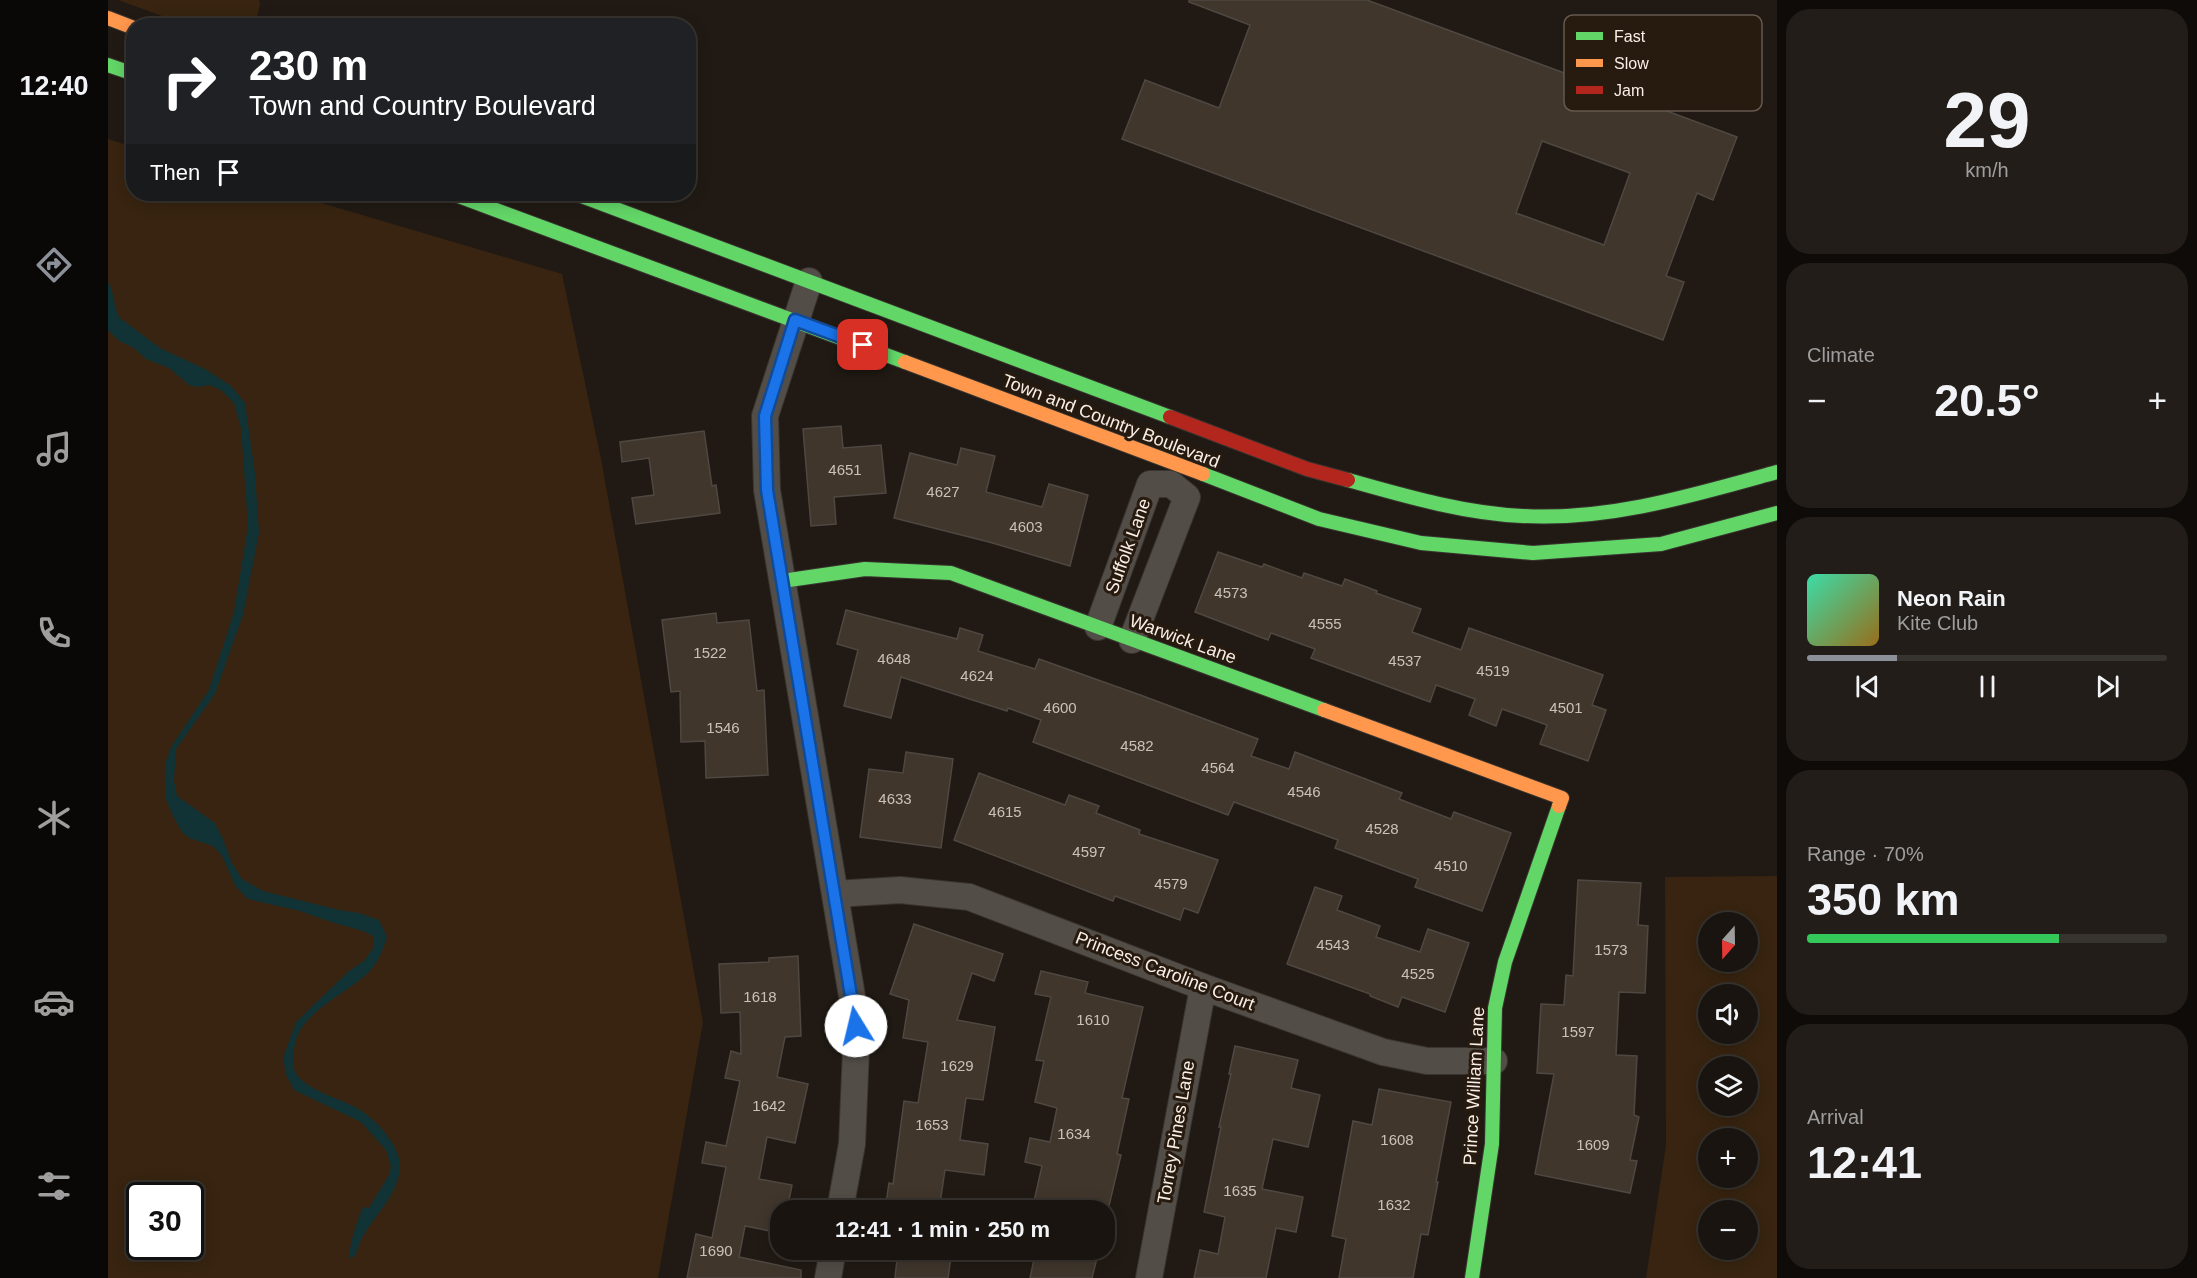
<!DOCTYPE html>
<html lang="en">
<head>
<meta charset="utf-8">
<style>
	body { margin:0; font-family:Helvetica,sans-serif; background:#221d18; color:#f1f3f6; height:100vh; display:flex; flex-direction:column; font-size:22px; white-space:nowrap }
	* { box-sizing:border-box; margin:0 }
	p { font-size:20px; color:#9f9e9e }
	.icon { flex:none; width:33px; height:33px; fill:none; stroke:currentColor; stroke-width:2; stroke-linecap:round; stroke-linejoin:round }
	.map { position:relative; flex:1; overflow:hidden }
	.details { display:flex; flex-direction:column; gap:9px; padding:9px; background:#0e0b08; width:420px }
	.details>* { flex:none }
	.hud { position:absolute; left:18px; top:18px; width:570px; height:183px; border-radius:24px; box-shadow:0 3px 15px #0003,0 0 0 2px #37332f; background:#202124; color:#fff; overflow:hidden }
	.needle { width:39px; rotate:200deg }
	.fabs { position:absolute; left:1590px; top:912px; display:grid; gap:12px }
	.fabs a { display:grid; place-items:center; width:60px; height:60px; border-radius:50%; background:#19140f; box-shadow:0 3px 15px #0003,0 0 0 2px #37332f; font-size:30px }
	.speed { position:absolute; left:18px; top:1182px; display:flex; gap:12px; font-size:30px; font-weight:700; text-align:center }
	.speed>* { display:grid; place-content:center; width:78px; height:78px; border-radius:50%; background:#19140f; box-shadow:0 3px 15px #0003,0 0 0 2px #37332f; line-height:1 }
	.speed .limit { border:3px solid #111; border-radius:9px; background:#fff; color:#111 }
	.pin { position:absolute; display:grid; place-items:center; width:51px; height:51px; color:#fff; margin:-26px; border-radius:12px; box-shadow:0 3px 9px #0006 }
	.me { position:absolute; width:66px; margin:-33px; rotate:351deg; stroke-linejoin:round; filter:drop-shadow(0 0 4px #0008) }
	.turn { display:flex; align-items:center; gap:21px; height:126px; padding:0 24px; font-size:27px }
	.turn .icon { width:78px; height:78px; stroke-width:2.5 }
	.turn b { display:block; font-size:42px; line-height:51px }
	.then { display:flex; align-items:center; height:57px; padding:0 24px; background:#0003; gap:12px; font-size:22px }
	.big { font-size:45px; font-weight:800; line-height:1.1 }
	.details .widget { flex:1; display:flex; flex-direction:column; justify-content:center; gap:9px; min-width:0; padding:0 21px; border-radius:24px; background:#221d18 }
	.details .dial { align-items:center; gap:0 }
	.dial b { font-size:78px; line-height:1 }
	.song { display:flex; align-items:center; gap:18px }
	.cover { width:72px; height:72px; border-radius:9px; background:linear-gradient(135deg,hsl(160 70% 55%),hsl(40 70% 35%)) }
	.played { height:6px; border-radius:3px; background:linear-gradient(90deg,#8c9099 25%,#37332f 25%) }
	.keys { display:flex; justify-content:space-around; direction:ltr }
	.heat { display:flex; justify-content:space-between; align-items:center; font-size:33px; direction:ltr }
	.charge { height:9px; border-radius:4px; background:linear-gradient(90deg,#34c759 70%,#37332f 0) }
	.trip { position:absolute; left:662px; top:1200px; width:345px; height:60px; border-radius:24px; background:#19140f; box-shadow:0 3px 15px #0003,0 0 0 2px #37332f; font-weight:800; line-height:60px; text-align:center }
	main { display:flex; flex:1; min-height:0 }
	.tab-bar { display:flex; flex-direction:column; width:108px; justify-content:space-around; align-items:center; background:#0a0806; color:#9f9e9e }
	.tab-bar .icon { width:42px; height:42px }
	.tab-bar .active { color:#8c9099 }
	.tab-bar b { font-size:27px; color:#f1f3f6 }
	.map>svg:first-child { display:block }
</style>
</head>
<body>
<main>
<nav class="tab-bar">
<b>12:40</b>
<svg class="icon active" aria-label="directions" viewBox="0 0 24 24"><path d="M12 3l9 9-9 9-9-9zM9 14v-3h6M13 9l2 2-2 2"/></svg>
<svg class="icon" aria-label="music" viewBox="0 0 24 24"><path d="M9 18V5l10-2v13"/><circle cx="6" cy="18" r="3"/><circle cx="16" cy="16" r="3"/></svg>
<svg class="icon" aria-label="phone" viewBox="0 0 24 24"><path d="M5 4h4l2 5-3 2q2 4 5 5l2-3 5 2v4C11 20 4 13 5 4z"/></svg>
<svg class="icon" aria-label="climate" viewBox="0 0 24 24"><path d="M12 3v18M4 7l16 10M4 17L20 7"/></svg>
<svg class="icon" aria-label="car" viewBox="0 0 24 24"><path d="M5 17H2v-5l4-1 3-4h7l3 4 3 1v5h-3M9 17h6M6 11h13"/><circle cx="7" cy="17" r="2"/><circle cx="17" cy="17" r="2"/></svg>
<svg class="icon" aria-label="filters" viewBox="0 0 24 24"><path d="M4 7h16M4 17h16"/><circle cx="9" cy="7" r="2"/><circle cx="15" cy="17" r="2"/></svg>
</nav>
<div class="map">
<svg width="1669" height="1278" viewBox="0 0 1669 1278">
	<rect width="100%" height="100%" fill="#211a14"/>
	<g fill="#382410" fill-rule="evenodd">
		<polygon points="10,0 151,0 152,5 147,25 79,25"/>
		<path d="M 0,139 L 25,147 L 26,194 L 183,194 L 454,274 L 493,459 L 595,1022 L 550,1278 L 0,1278 ZM 32,1196 L 82,1196 L 82,1246 L 32,1246 Z"/>
		<path d="M 1669,876 L 1669,1278 L 1538,1278 L 1558,1145 L 1557,877 ZM 1600,922 L 1640,922 L 1640,962 L 1600,962 ZM 1600,994 L 1640,994 L 1640,1034 L 1600,1034 ZM 1600,1066 L 1640,1066 L 1640,1106 L 1600,1106 ZM 1600,1138 L 1640,1138 L 1640,1178 L 1600,1178 ZM 1600,1210 L 1640,1210 L 1640,1250 L 1600,1250 Z"/>
	</g>
	<path fill="#123335" d="M 0,282 C 7,293 5,307 12,318 L 52,348 L 97,369 L 123,386 L 137,403 L 147,473 L 151,533 L 135,615 L 107,694 L 68,749 L 66,781 L 69,796 L 107,823 L 115,839 L 124,863 L 134,879 L 155,891 L 231,910 L 251,913 L 271,920 L 279,937 C 275,950 270,963 260,973 C 238,994 193,1012 187,1044 C 185,1054 183,1067 189,1075 C 203,1092 231,1098 249,1108 C 267,1118 294,1147 292,1169 C 289,1197 266,1215 253,1240 C 251,1245 249,1251 247,1256 L 241,1259 C 242,1242 248,1224 255,1207 L 261,1208 L 281,1175 L 283,1167 L 278,1150 L 253,1122 L 186,1090 L 178,1075 L 175,1058 L 188,1022 L 241,971 L 256,961 L 266,947 L 265,936 L 255,931 L 223,922 L 192,911 L 140,899 L 128,887 L 114,856 L 105,846 L 81,838 L 74,832 L 65,816 L 58,799 L 58,761 L 63,747 L 101,690 L 126,612 L 140,526 L 133,428 L 126,403 L 113,390 L 101,385 L 90,387 L 81,385 L 61,368 L 38,359 L 26,348 L 11,341 L 0,330 Z"/>
	<g fill="#40362c" stroke="#4e4842" stroke-width="1.5" fill-rule="evenodd">
		<path d="M 1081,0 L 1259,0 L 1629,137 L 1605,200 L 1589,193 L 1558,276 L 1576,282 L 1555,340 L 1014,139 L 1037,80 L 1111,108 L 1142,25 L 1081,2 ZM 1434,141 L 1522,173 L 1496,245 L 1408,213 Z"/>
		<polygon points="733,426 735,448 773,445 778,493 726,497 728,524 703,526 695,429"/>
		<polygon points="596,431 604,486 608,485 612,513 528,524 524,498 546,495 541,458 514,462 512,442"/>
		<polygon points="853,448 887,456 878,492 934,507 941,484 980,495 962,566 881,542 786,518 802,453 849,465"/>
		<polygon points="1110,552 1154,567 1156,564 1194,578 1196,573 1234,586 1237,579 1269,591 1268,593 1313,609 1304,632 1353,650 1361,628 1495,675 1484,705 1498,710 1480,761 1432,744 1439,725 1394,709 1388,726 1361,715 1367,699 1328,685 1322,702 1203,658 1207,649 1163,633 1160,640 1087,612"/>
		<polygon points="738,610 849,639 852,628 875,635 870,651 927,669 931,659 1035,696 1150,739 1143,756 1181,769 1187,752 1294,793 1291,799 1343,819 1346,812 1403,833 1374,911 1307,887 1310,879 1227,848 1230,840 1126,802 1120,815 925,742 933,720 900,708 899,711 793,677 783,718 736,706 750,650 729,644"/>
		<polygon points="608,613 609,623 641,620 649,691 656,690 660,775 598,778 597,741 573,742 572,691 563,692 554,620"/>
		<polygon points="798,752 845,759 833,848 752,837 761,769 795,773"/>
		<polygon points="871,773 957,805 961,795 991,806 988,813 1032,830 1031,834 1110,860 1090,913 1076,908 1072,920 1007,896 1005,901 846,840"/>
		<polygon points="1470,880 1533,883 1530,925 1540,926 1537,993 1511,992 1508,1055 1529,1056 1526,1115 1531,1117 1522,1160 1529,1161 1522,1193 1427,1174 1446,1074 1429,1073 1433,1004 1456,1005 1458,975 1465,976"/>
		<polygon points="1207,887 1234,896 1229,910 1272,926 1268,937 1312,952 1320,929 1361,943 1337,1012 1294,997 1290,1007 1262,996 1262,994 1179,964"/>
		<polygon points="806,924 895,954 886,981 864,973 849,1020 887,1027 875,1100 858,1098 852,1140 880,1144 876,1175 837,1170 831,1210 777,1210 781,1183 785,1184 796,1101 810,1103 820,1042 795,1038 801,1000 782,994"/>
		<polygon points="690,956 693,1036 677,1037 669,1077 700,1084 687,1143 659,1137 651,1179 684,1185 679,1210 672,1210 672,1233 637,1226 631,1257 693,1270 693,1278 579,1278 588,1234 604,1238 618,1167 594,1163 598,1142 618,1146 632,1081 617,1078 623,1051 633,1054 632,1012 613,1013 611,964 661,962 661,958"/>
		<polygon points="933,971 980,982 977,993 1035,1007 1014,1098 1021,1099 1009,1154 1013,1155 1000,1210 924,1210 934,1166 917,1162 922,1138 942,1142 949,1108 927,1102 936,1061 928,1060 943,997 927,994"/>
		<polygon points="1127,1046 1190,1060 1183,1088 1212,1095 1200,1147 1165,1139 1154,1189 1195,1197 1188,1232 1168,1228 1158,1278 1086,1278 1092,1250 1110,1254 1117,1217 1096,1212 1113,1127 1111,1127 1123,1074 1121,1074"/>
		<polygon points="1271,1089 1343,1102 1328,1182 1330,1182 1320,1235 1313,1234 1305,1278 1231,1278 1238,1239 1224,1236 1245,1121 1264,1125"/>
		<polygon points="790,1250 844,1250 840,1278 787,1278"/>
		<polygon points="928,1250 991,1250 984,1278 922,1278"/>
	</g>
	<g fill="none" stroke-linecap="round" stroke-linejoin="round">
		<defs>
			<g id="street">
				<polyline points="701,281 657,416 659,490 749,1026 744,1144 732,1210"/>
				<polyline points="990,627 1042,484 1063,484 1079,497 1024,640"/>
				<polyline points="727,894 792,890 861,897 1095,987 1275,1052 1319,1061 1386,1061"/>
				<polyline points="720,1278 725,1250"/>
				<polyline points="1041,1278 1095,987"/>
			</g>
			<g id="fast">
				<polyline points="0,65 26,74"/>
				<polyline points="345,194 797,362"/>
				<polyline points="468,194 1062,417"/>
				<polyline points="1095,474 1211,519 1313,543 1425,553 1553,544 1669,513"/>
				<path d="M 1240,480 C 1297,496 1354,513 1414,516 C 1501,521 1586,495 1669,472"/>
				<polyline points="674,581 757,569 843,573 1216,710"/>
				<polyline points="1364,1278 1384,1144 1387,1008 1397,962 1451,806"/>
			</g>
			<g id="slow">
				<polyline points="0,18 26,28"/>
				<polyline points="797,362 1095,474"/>
				<polyline points="1216,710 1454,798 1451,806"/>
			</g>
			<polyline id="jam" points="1062,417 1199,469 1240,480"/>
		</defs>
		<use href="#street" stroke="#39342f" stroke-width="28"/>
		<use href="#fast" stroke="#39342f" stroke-width="16"/>
		<use href="#slow" stroke="#39342f" stroke-width="16"/>
		<use href="#jam" stroke="#39342f" stroke-width="16"/>
		<use href="#street" stroke="#534d48" stroke-width="26"/>
		<use href="#fast" stroke="#63d668" stroke-width="14"/>
		<use href="#slow" stroke="#ff974d" stroke-width="14"/>
		<use href="#jam" stroke="#b3261e" stroke-width="14"/>
	</g>
	<g fill="none" stroke-linecap="round" stroke-linejoin="round">
		<defs>
			<polyline id="route" points="748,1026 659,490 657,416 687,320 755,345"/>
		</defs>
		<use href="#route" stroke="#114b97" stroke-width="15"/>
		<use href="#route" stroke="#1a73e8" stroke-width="10"/>
	</g>
	<g text-anchor="middle" stroke-width="6" stroke-linejoin="round" paint-order="stroke">
		<g font-size="15" fill="#cbc1b8">
			<text x="737" y="475">4651</text>
			<text x="835" y="497">4627</text>
			<text x="918" y="532">4603</text>
			<text x="1123" y="598">4573</text>
			<text x="1217" y="629">4555</text>
			<text x="602" y="658">1522</text>
			<text x="786" y="664">4648</text>
			<text x="1297" y="666">4537</text>
			<text x="1385" y="676">4519</text>
			<text x="869" y="681">4624</text>
			<text x="952" y="713">4600</text>
			<text x="1458" y="713">4501</text>
			<text x="615" y="733">1546</text>
			<text x="1029" y="751">4582</text>
			<text x="1110" y="773">4564</text>
			<text x="1196" y="797">4546</text>
			<text x="787" y="804">4633</text>
			<text x="897" y="817">4615</text>
			<text x="1274" y="834">4528</text>
			<text x="981" y="857">4597</text>
			<text x="1343" y="871">4510</text>
			<text x="1063" y="889">4579</text>
			<text x="1225" y="950">4543</text>
			<text x="1503" y="955">1573</text>
			<text x="1310" y="979">4525</text>
			<text x="652" y="1002">1618</text>
			<text x="985" y="1025">1610</text>
			<text x="1470" y="1037">1597</text>
			<text x="849" y="1071">1629</text>
			<text x="661" y="1111">1642</text>
			<text x="824" y="1130">1653</text>
			<text x="966" y="1139">1634</text>
			<text x="1289" y="1145">1608</text>
			<text x="1485" y="1150">1609</text>
			<text x="1132" y="1196">1635</text>
			<text x="1286" y="1210">1632</text>
			<text x="608" y="1256">1690</text>
		</g>
		<g font-size="18" fill="#f9efe7" stroke="#271a0e">
			<text transform="translate(1003 421) rotate(21)" y="6">Town and Country Boulevard</text>
			<text transform="translate(1020 546) rotate(-70)" y="6">Suffolk Lane</text>
			<text transform="translate(1075 639) rotate(20)" y="6">Warwick Lane</text>
			<text transform="translate(1057 971) rotate(21)" y="6">Princess Caroline Court</text>
			<text transform="translate(1366 1086) rotate(-87)" y="6">Prince William Lane</text>
			<text transform="translate(1068 1132) rotate(-80)" y="6">Torrey Pines Lane</text>
		</g>
	</g>
	<rect x="1456" y="15" width="198" height="96" rx="9" fill="#271a0e" stroke="#665a4f" stroke-width="1.5"/>
	<rect x="1468" y="32" width="27" height="8" fill="#63d668"/>
	<rect x="1468" y="59" width="27" height="8" fill="#ff974d"/>
	<rect x="1468" y="86" width="27" height="8" fill="#b3261e"/>
	<g font-size="16" fill="#f9efe7">
		<text x="1506" y="42">Fast</text>
		<text x="1506" y="69">Slow</text>
		<text x="1506" y="96">Jam</text>
	</g>
</svg>
<div class="fabs">
<a><svg class="needle" viewBox="-14 -14 28 28"><path d="M0-13l5 13h-10z" fill="#e53935"/><path d="M0 13l5-13h-10z" fill="#9f9e9e"/></svg></a>
<a><svg class="icon" aria-label="sound" viewBox="0 0 24 24"><path d="M4 9h4l5-4v14l-5-4H4zM17 9q2 3 0 6"/></svg></a>
<a><svg class="icon" aria-label="layers" viewBox="0 0 24 24"><path d="M12 4l9 5-9 5-9-5zM3 14l9 5 9-5"/></svg></a>
<a>+</a>
<a>−</a>
</div>
<div class="speed"><div class="limit">30</div></div>
<div class="pin" style="left:755px;top:345px;background:#d93025"><svg class="icon" aria-label="arrive" viewBox="0 0 24 24"><path d="M6 21V4h12l-3 4 3 4H6"/></svg></div>
<svg class="me" style="left:748px;top:1026px" viewBox="-20 -20 40 40"><circle r="19" fill="#fff"/><path d="M0-13L10 11 0 6-10 11z" fill="#1a73e8"/></svg>
<div class="trip">12:41 · 1 min · 250 m</div>
<div class="hud">
<div class="turn"><svg class="icon" aria-label="right" viewBox="0 0 24 24"><path d="M7 20v-9h11M14 6l5 5-5 5"/></svg><div><b>230 m</b>Town and Country Boulevard</div></div>
<div class="then">Then<svg class="icon" aria-label="arrive" viewBox="0 0 24 24"><path d="M6 21V4h12l-3 4 3 4H6"/></svg></div>
</div>
</div>
<section class="details">
<div class="widget dial"><b>29</b><p>km/h</p></div>
<div class="widget"><p>Climate</p>
<div class="heat"><a>−</a><b class="big">20.5°</b><a>+</a></div>
</div>
<div class="widget">
<div class="song"><i class="cover"></i><div><b>Neon Rain</b><p>Kite Club</p></div></div>
<div class="played"></div>
<div class="keys"><svg class="icon" aria-label="previous" viewBox="0 0 24 24"><path d="M18 5L8 12l10 7zM5 5v14"/></svg><svg class="icon" aria-label="pause" viewBox="0 0 24 24"><path d="M8 5v14M16 5v14"/></svg><svg class="icon" aria-label="next" viewBox="0 0 24 24"><path d="M6 5l10 7-10 7zM19 5v14"/></svg></div>
</div>
<div class="widget"><p>Range · 70%</p><b class="big">350 km</b><div class="charge"></div></div>
<div class="widget"><p>Arrival</p><b class="big">12:41</b></div>
</section>
</main>
</body>
</html>
